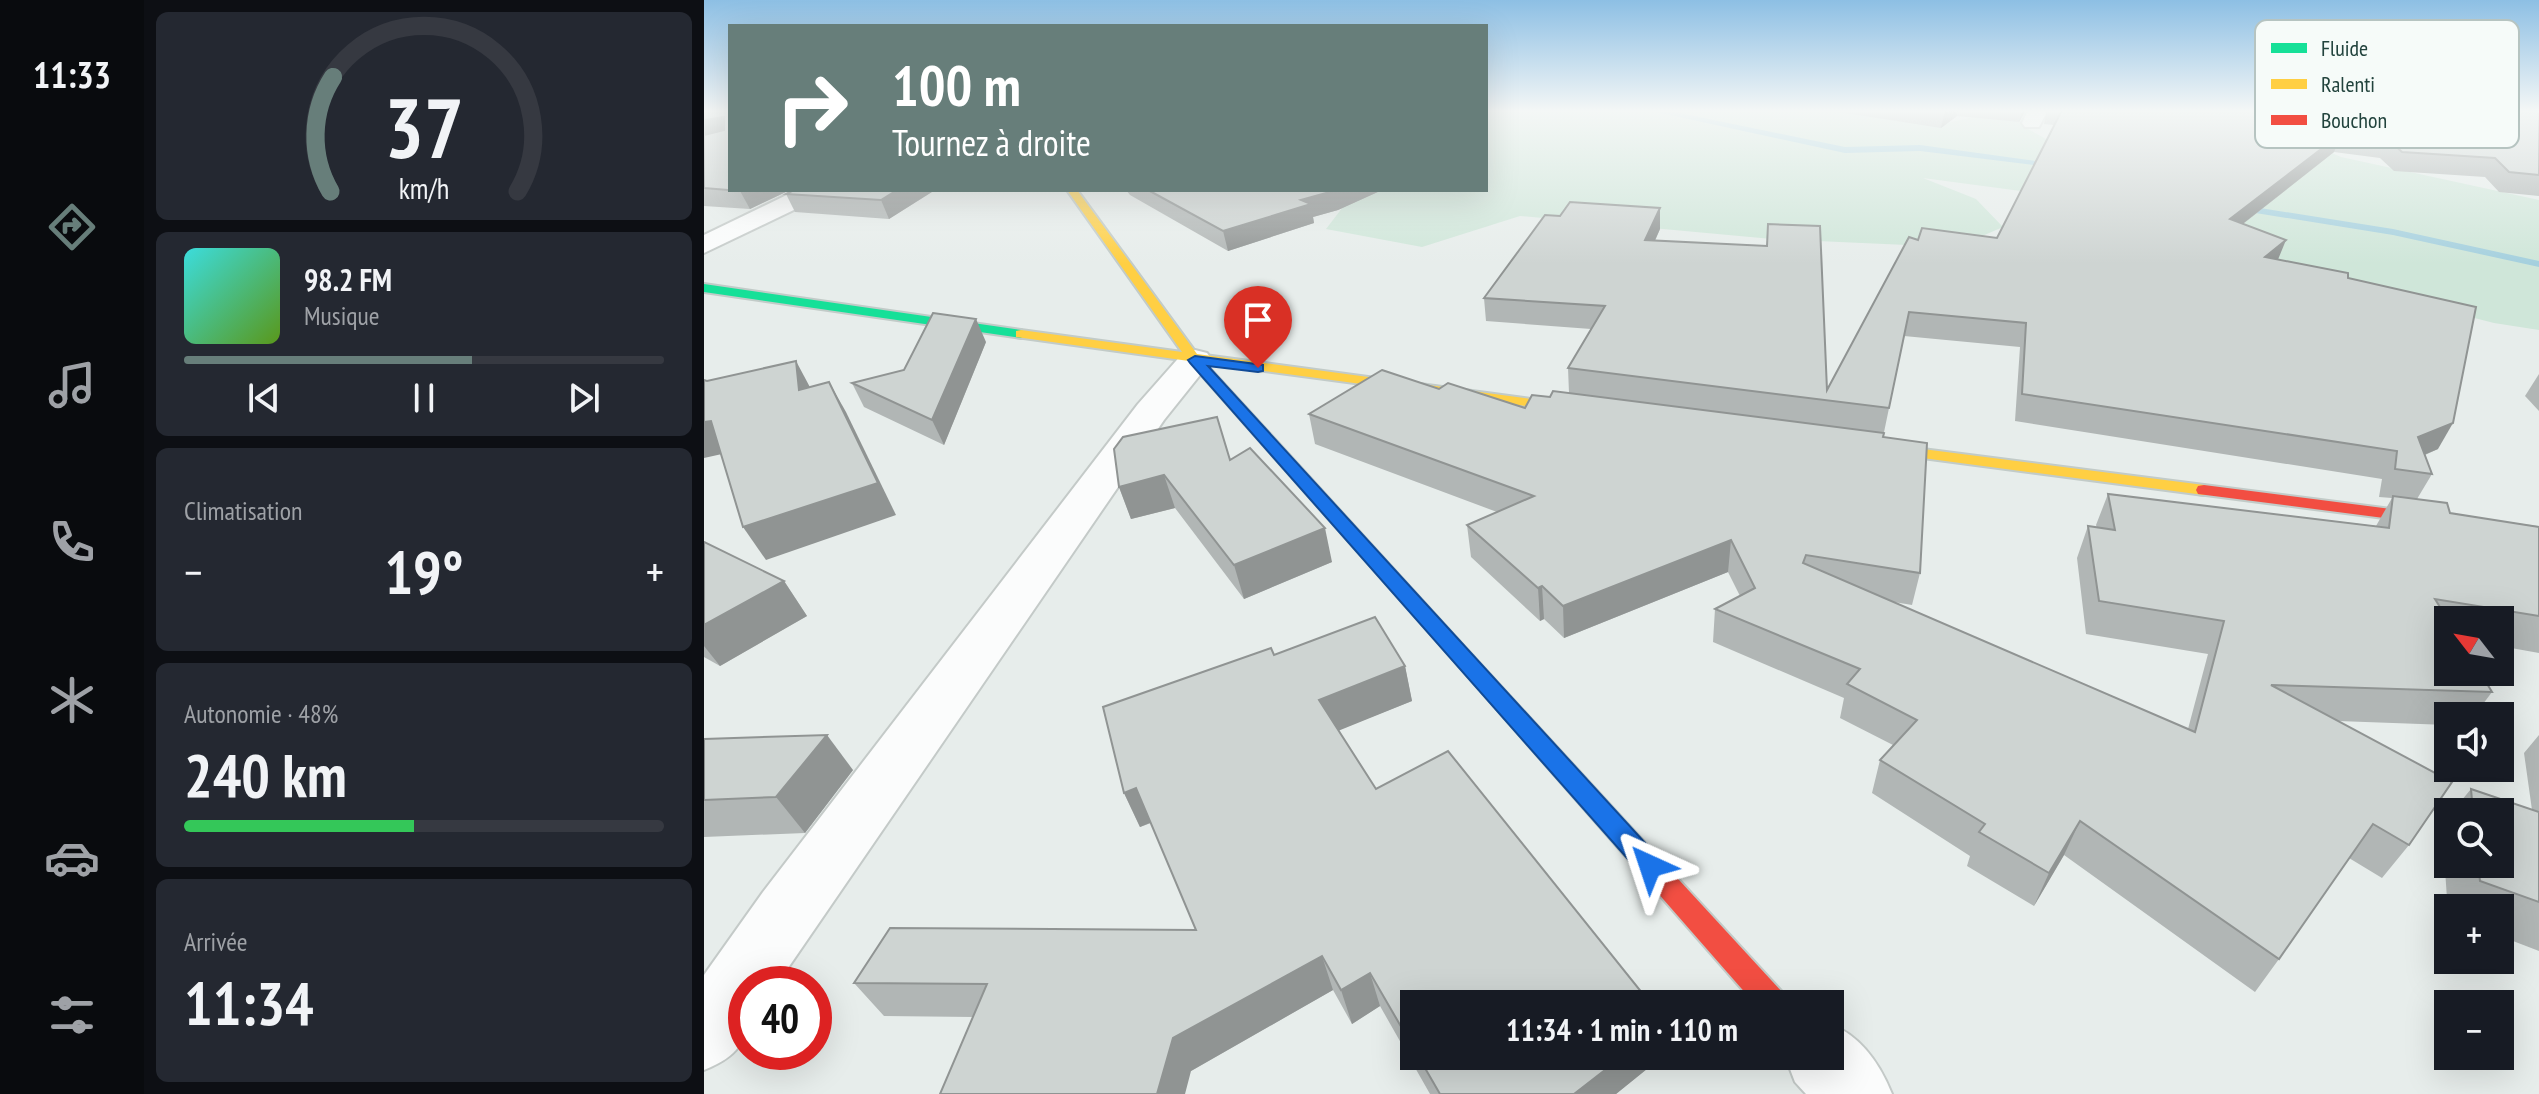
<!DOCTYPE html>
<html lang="fr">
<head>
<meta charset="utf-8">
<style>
	body { margin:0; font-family:"PT Sans Narrow",sans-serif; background:#242831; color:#f1f3f6; height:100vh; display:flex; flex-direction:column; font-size:30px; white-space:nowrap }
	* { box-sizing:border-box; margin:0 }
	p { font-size:26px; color:#9ea1a6 }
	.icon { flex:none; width:44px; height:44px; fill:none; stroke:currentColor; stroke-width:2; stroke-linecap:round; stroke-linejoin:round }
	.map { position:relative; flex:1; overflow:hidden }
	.panel { display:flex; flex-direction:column; gap:12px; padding:12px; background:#0d0f14; width:560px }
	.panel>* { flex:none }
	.guide { position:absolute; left:24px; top:24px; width:760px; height:168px; border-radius:0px; box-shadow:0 8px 32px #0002; background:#677e7a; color:#fff; overflow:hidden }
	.needle { width:52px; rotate:301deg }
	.controls { position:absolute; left:1730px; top:606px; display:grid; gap:16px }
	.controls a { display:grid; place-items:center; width:80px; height:80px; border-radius:0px; background:#171b24; box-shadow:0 8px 32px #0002; font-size:40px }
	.speed { position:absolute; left:24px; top:966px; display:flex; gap:16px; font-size:40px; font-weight:700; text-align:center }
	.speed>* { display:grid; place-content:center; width:104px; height:104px; border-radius:50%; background:#171b24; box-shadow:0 8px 32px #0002; line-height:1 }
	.speed .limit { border:12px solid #d22; background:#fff; color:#111 }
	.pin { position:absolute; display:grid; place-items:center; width:68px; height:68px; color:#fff; margin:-82px -34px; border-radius:50% 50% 50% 0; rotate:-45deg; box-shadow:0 0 8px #0007 }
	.pin .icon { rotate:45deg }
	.me { position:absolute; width:88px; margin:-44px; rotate:318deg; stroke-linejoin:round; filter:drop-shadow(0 0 6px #0008) }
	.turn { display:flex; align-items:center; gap:28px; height:168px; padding:0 32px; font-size:36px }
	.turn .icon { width:104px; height:104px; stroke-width:2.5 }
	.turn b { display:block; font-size:56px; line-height:68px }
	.big { font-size:60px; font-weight:600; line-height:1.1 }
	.panel .widget { flex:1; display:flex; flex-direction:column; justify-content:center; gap:12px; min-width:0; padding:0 28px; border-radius:12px; background:#242831 }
	.panel .dial { align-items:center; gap:0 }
	.dial svg { height:208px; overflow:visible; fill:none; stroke:#363941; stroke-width:7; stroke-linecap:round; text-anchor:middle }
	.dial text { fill:#f1f3f6; stroke:none }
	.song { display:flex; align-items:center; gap:24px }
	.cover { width:96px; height:96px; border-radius:12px; background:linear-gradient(135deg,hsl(180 70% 55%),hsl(90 70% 35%)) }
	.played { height:8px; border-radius:4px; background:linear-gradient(90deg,#677e7a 60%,#363941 60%) }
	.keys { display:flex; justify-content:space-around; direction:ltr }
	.heat { display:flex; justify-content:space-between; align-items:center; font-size:44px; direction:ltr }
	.charge { height:12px; border-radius:6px; background:linear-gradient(90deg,#34c759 48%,#363941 0) }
	.trip { position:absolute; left:696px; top:990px; width:444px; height:80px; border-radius:0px; background:#171b24; box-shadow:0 8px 32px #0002; font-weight:600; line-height:80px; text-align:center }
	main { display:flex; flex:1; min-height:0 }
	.dock { display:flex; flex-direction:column; width:144px; justify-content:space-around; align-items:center; background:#090b0e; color:#9ea1a6 }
	.dock .icon { width:56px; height:56px }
	.dock .selected { color:#677e7a }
	.dock b { font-size:36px; color:#f1f3f6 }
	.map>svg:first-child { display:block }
</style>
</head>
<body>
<main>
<nav class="dock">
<b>11:33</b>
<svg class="icon selected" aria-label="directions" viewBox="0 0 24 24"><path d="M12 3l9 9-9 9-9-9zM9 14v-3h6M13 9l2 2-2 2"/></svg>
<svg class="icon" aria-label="music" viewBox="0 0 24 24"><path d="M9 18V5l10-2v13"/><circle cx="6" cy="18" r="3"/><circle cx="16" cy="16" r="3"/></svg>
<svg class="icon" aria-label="phone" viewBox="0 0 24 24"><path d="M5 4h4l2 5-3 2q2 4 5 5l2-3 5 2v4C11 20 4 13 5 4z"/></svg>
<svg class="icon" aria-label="climate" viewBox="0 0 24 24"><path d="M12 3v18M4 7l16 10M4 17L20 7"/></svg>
<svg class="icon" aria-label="car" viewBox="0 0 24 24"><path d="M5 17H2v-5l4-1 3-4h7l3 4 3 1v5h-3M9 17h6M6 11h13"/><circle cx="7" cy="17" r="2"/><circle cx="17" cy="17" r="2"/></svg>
<svg class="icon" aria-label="filters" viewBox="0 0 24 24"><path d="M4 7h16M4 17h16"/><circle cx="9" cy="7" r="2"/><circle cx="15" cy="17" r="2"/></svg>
</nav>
<section class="panel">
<div class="widget dial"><svg viewBox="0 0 100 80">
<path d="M14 69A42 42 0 1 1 86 69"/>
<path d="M14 69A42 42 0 0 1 15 25" stroke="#677e7a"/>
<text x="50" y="56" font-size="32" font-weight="700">37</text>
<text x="50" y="72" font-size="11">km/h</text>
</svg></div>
<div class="widget">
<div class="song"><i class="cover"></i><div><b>98.2 FM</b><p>Musique</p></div></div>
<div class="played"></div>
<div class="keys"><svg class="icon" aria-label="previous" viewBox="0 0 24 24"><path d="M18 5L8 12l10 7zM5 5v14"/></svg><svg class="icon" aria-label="pause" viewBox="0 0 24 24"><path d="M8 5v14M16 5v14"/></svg><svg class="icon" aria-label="next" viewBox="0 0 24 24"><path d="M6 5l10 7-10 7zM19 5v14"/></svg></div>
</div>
<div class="widget"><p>Climatisation</p>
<div class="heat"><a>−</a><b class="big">19°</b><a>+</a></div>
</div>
<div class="widget"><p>Autonomie · 48%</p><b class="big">240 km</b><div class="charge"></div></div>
<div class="widget"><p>Arrivée</p><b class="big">11:34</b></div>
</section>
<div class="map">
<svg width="1835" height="1094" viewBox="0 0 1835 1094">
	<rect width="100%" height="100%" fill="#e7edeb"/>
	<polygon fill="#cfe6d9" points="782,110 1164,110 1239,124 1283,114 1308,114 1324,129 1360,149 1583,133 1637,157 1835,200 1835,330 1790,323 1634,283 1436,207 1219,178 1272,199 1299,227 1269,240 1203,245 1068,239 816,216 718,247 622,229 652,190 782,190"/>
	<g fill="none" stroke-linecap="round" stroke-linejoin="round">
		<g fill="#a5d0de" fill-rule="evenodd">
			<polygon points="943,110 961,110 1141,147 1216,145 1360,165 1355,168 1216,151 1141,153"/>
			<polygon points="1531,204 1689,229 1835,261 1835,267 1689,235 1527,209 1526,207"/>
		</g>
		<defs>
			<g id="street">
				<polygon points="1324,110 1344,110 1335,127 1321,127 1318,123"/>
				<polygon points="1664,110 1685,110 1712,135 1690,151 1674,151 1671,146 1688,134"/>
				<polygon points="93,190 124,190 121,195 0,253 0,235"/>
				<path d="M 491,350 L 503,353 L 508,360 L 460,420 L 73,984 L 42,984 C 42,1031 49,1050 0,1070 L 0,975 L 59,892 L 434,404 L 479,353 Z"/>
				<path d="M 1126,1024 C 1157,1036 1176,1064 1188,1094 L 1102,1094 L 1091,1082 L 1081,1056 L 1126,1056 Z"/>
			</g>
			<polygon id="fast" points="0,284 317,330 324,334 317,338 0,292"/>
			<g id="slow">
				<polygon points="363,190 373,190 493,354 886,407 886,413 881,414 501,363 769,656 772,661 769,666 755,666 485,361 312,337 312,331 317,330 478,352"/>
				<polygon points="1164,442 1500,485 1508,490 1500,495 1158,450 1156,447"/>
			</g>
			<g id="jam">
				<polygon points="1500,485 1835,528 1835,538 1494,494 1492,490 1494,486"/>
				<polygon points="762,654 769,656 1080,994 1084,1004 1051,1004 755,666 752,661 755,656"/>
			</g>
		</defs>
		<use href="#street" stroke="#c4cac8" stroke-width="4"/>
		<use href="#fast" stroke="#c2cbc8" stroke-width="4"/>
		<use href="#slow" stroke="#c2cbc8" stroke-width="4"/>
		<use href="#jam" stroke="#c2cbc8" stroke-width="4"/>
		<use href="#street" fill="#fbfcfc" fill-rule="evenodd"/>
		<use href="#fast" fill="#16e098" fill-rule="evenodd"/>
		<use href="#slow" fill="#ffcf43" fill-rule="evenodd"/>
		<use href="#jam" fill="#f24e42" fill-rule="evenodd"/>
	</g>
	<g fill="#b1b6b5" fill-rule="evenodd">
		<polygon points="0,110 26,190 86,190 46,209 0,206"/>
		<polygon points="1122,110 1322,110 1315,122 1253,116 1237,128"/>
		<path d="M 1343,110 L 1685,110 L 1682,136 L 1700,135 L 1708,129 L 1690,110 L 1835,110 L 1835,196 L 1795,192 L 1781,177 L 1690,171 L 1676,158 L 1630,152 L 1539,224 L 1574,260 L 1644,278 L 1734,449 L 1721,455 L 1728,474 L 1713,499 L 1746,513 L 1835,527 L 1835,653 L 1796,646 L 1796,620 L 1744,620 L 1788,692 L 1770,716 L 1744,716 L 1744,725 L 1634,721 L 1705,845 L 1678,878 L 1645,858 L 1575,959 L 1551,992 L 1360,855 L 1330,906 L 1263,866 L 1266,856 L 1168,793 L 1176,760 L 1189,745 L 1136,718 L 1140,698 L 1009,642 L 1011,609 L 1036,596 L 1024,572 L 860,638 L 840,619 L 836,621 L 767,557 L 763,525 L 793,512 L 611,444 L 605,414 L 735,389 L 821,408 L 846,397 L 865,393 L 864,368 L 887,329 L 782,321 L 780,298 L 956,229 L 951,241 L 1123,390 L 1214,240 L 1293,238 L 1350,125 L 1340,124 ZM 1200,336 L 1316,347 L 1311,421 L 1678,479 L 1675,497 L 1688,498 L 1672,526 L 1404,494 L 1392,525 L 1393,528 L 1384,526 L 1373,558 L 1382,634 L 1504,654 L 1484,729 L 1190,602 L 1208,605 L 1216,573 L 1179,437 Z"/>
		<polygon points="90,190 231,190 185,219 91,212 82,194"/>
		<polygon points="422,190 676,190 676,191 634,210 609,217 610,223 524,251 426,195"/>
		<polygon points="282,342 240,445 160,407 148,383 200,370"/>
		<polygon points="1835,374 1835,411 1821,396"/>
		<polygon points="526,460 628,562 540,599 471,508 427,519 415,487"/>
		<polygon points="0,542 80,581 103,616 16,666 0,657"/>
		<polygon points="701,666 708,701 634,730 710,1004 710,1056 959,1056 912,1094 726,1094 676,1006 648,1024 629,990 487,1071 269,1017 180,1016 150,983 492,930 447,823 436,827 420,793"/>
		<polygon points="1835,735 1835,951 1796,936 1796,908 1744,908 1744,914 1738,824 1744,817 1744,864 1796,864 1796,812 1748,812 1767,789 1828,810 1820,753"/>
		<polygon points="0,739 149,770 101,833 0,837"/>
	</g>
	<g fill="#909493">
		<polygon points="1241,110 1254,110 1253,116 1237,128"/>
		<polygon points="1318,110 1322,110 1315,122"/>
		<polygon points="1691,116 1683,134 1677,139 1676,127"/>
		<polygon points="20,117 26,129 0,138 0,120"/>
		<polygon points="1638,133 1630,152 1518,240 1526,219"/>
		<polygon points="38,190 86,190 46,209 36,191"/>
		<polygon points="193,190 231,190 185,219 177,200"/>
		<polygon points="633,190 676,191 634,210 609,217 610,223 524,251 519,231 597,200"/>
		<polygon points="956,208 956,229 941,262 941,240"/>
		<polygon points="1582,240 1573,262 1561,257"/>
		<polygon points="272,319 282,342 240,445 228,420"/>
		<polygon points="92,361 108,391 95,390"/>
		<polygon points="125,382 142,412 192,515 62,560 39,527"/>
		<polygon points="7,421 27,452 0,458 0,422"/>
		<polygon points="1749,423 1734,449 1698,464 1714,437"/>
		<polygon points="460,475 471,508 427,519 415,487"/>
		<polygon points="621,528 628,562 540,599 530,565"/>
		<polygon points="1027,540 1024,572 860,638 859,606"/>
		<polygon points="80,581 103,616 16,666 0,646 0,625"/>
		<polygon points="838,586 840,619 836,621 834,588"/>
		<polygon points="701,666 708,701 624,735 615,700"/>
		<polygon points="123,735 149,770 101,833 72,797"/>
		<polygon points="432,788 448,822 436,827 420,793"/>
		<polygon points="1376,821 1360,855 1330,906 1345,873"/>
		<polygon points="618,956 629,990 487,1071 481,1094 453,1094 469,1038"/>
		<polygon points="666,973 676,1006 648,1024 637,990"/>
		<polygon points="919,1056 959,1056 912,1094 870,1094"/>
	</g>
	<g fill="#ced4d2" stroke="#909493" stroke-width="2">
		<polygon points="0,110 26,110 26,190 38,190 36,191 0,188 0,135 20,130 20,117 0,120"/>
		<polygon points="1358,110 1685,110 1691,116 1676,127 1682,136 1700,135 1723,117 1716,110 1835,110 1835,175 1805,172 1791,158 1698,152 1685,140 1638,133 1526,219 1582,240 1561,257 1644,273 1644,278 1772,307 1749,423 1714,437 1728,474 1691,469 1693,451 1318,394 1322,323 1205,312 1185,408 864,368 901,306 780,298 841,215 856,216 866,202 956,208 941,240 1063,246 1064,224 1116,226 1123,390 1205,237 1214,240 1218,228 1293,238"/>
		<polygon points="90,190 193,190 177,200 82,194"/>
		<polygon points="444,190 633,190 597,200 607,204 519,231"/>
		<polygon points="229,313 272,319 228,420 148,383 200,370"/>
		<polygon points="92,361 95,390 125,382 174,483 39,527 7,421 0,422 0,380 3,381"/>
		<polygon points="678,370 735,389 744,383 821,408 828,395 846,397 849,391 1180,433 1179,437 1223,443 1216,573 1102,555 1099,563 1491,732 1520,621 1395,601 1384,526 1411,530 1404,494 1685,528 1689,496 1743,503 1746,513 1835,527 1835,616 1731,599 1744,620 1744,672 1776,672 1788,692 1567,685 1748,782 1705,845 1669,824 1575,959 1376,821 1345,873 1275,832 1281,824 1176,760 1213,720 1143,684 1156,669 1011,609 1051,588 1027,540 859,606 838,586 834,588 763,525 830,496 605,414"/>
		<polygon points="513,417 526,460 546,448 621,528 530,565 460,475 415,487 410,449 419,437"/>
		<polygon points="0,542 80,581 0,625"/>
		<polygon points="671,617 701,666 615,700 672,789 744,751 947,1004 710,1004 710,1049 666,973 637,990 618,956 469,1038 453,1094 236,1094 283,984 150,983 186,928 492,930 432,788 420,793 399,707 567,648 570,655"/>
		<polygon points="123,735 72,797 0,800 0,739"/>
		<polygon points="1767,789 1835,812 1835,902 1776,881 1774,864 1796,864 1796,812 1769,812"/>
		<polygon points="714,1056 919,1056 870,1094 736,1094"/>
	</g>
	<linearGradient id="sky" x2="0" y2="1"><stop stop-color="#8dbfe4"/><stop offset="0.42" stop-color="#f4f7f6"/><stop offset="1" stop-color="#f4f7f6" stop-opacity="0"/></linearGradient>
	<rect width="1835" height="264" fill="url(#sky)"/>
	<polygon fill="#1a73e8" stroke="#114b97" stroke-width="2" points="491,356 559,365 559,371 554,372 504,366 955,858 959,866 955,874 946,877 937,874 486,363 484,360"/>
	<rect x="1551" y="20" width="264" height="128" rx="12" fill="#f6fbf9" stroke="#b6c4c1" stroke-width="2"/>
	<rect x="1567" y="43" width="36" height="10" fill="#16e098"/>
	<rect x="1567" y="79" width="36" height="10" fill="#ffcf43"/>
	<rect x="1567" y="115" width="36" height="10" fill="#f24e42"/>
	<g font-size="22" fill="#22433d">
		<text x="1617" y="56">Fluide</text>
		<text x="1617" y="92">Ralenti</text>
		<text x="1617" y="128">Bouchon</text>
	</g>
</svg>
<div class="controls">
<a><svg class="needle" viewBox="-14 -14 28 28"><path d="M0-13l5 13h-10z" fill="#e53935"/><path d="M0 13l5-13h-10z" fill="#9ea1a6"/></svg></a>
<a><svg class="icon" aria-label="sound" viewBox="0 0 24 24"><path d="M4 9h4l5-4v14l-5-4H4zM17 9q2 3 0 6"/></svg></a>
<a><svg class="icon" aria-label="search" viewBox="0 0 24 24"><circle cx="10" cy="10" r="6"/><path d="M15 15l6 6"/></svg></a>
<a>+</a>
<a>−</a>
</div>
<div class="speed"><div class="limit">40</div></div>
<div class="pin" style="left:554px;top:368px;background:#d93025"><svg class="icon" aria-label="arrive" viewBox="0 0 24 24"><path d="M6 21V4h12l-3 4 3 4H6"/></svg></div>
<svg class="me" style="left:946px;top:866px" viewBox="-20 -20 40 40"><path d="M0-17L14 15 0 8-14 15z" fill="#1a73e8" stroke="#fff" stroke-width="4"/></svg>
<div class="trip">11:34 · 1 min · 110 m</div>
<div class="guide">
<div class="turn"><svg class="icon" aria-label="right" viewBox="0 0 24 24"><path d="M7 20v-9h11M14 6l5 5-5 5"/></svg><div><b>100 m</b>Tournez à droite</div></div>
</div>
</div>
</main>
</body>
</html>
